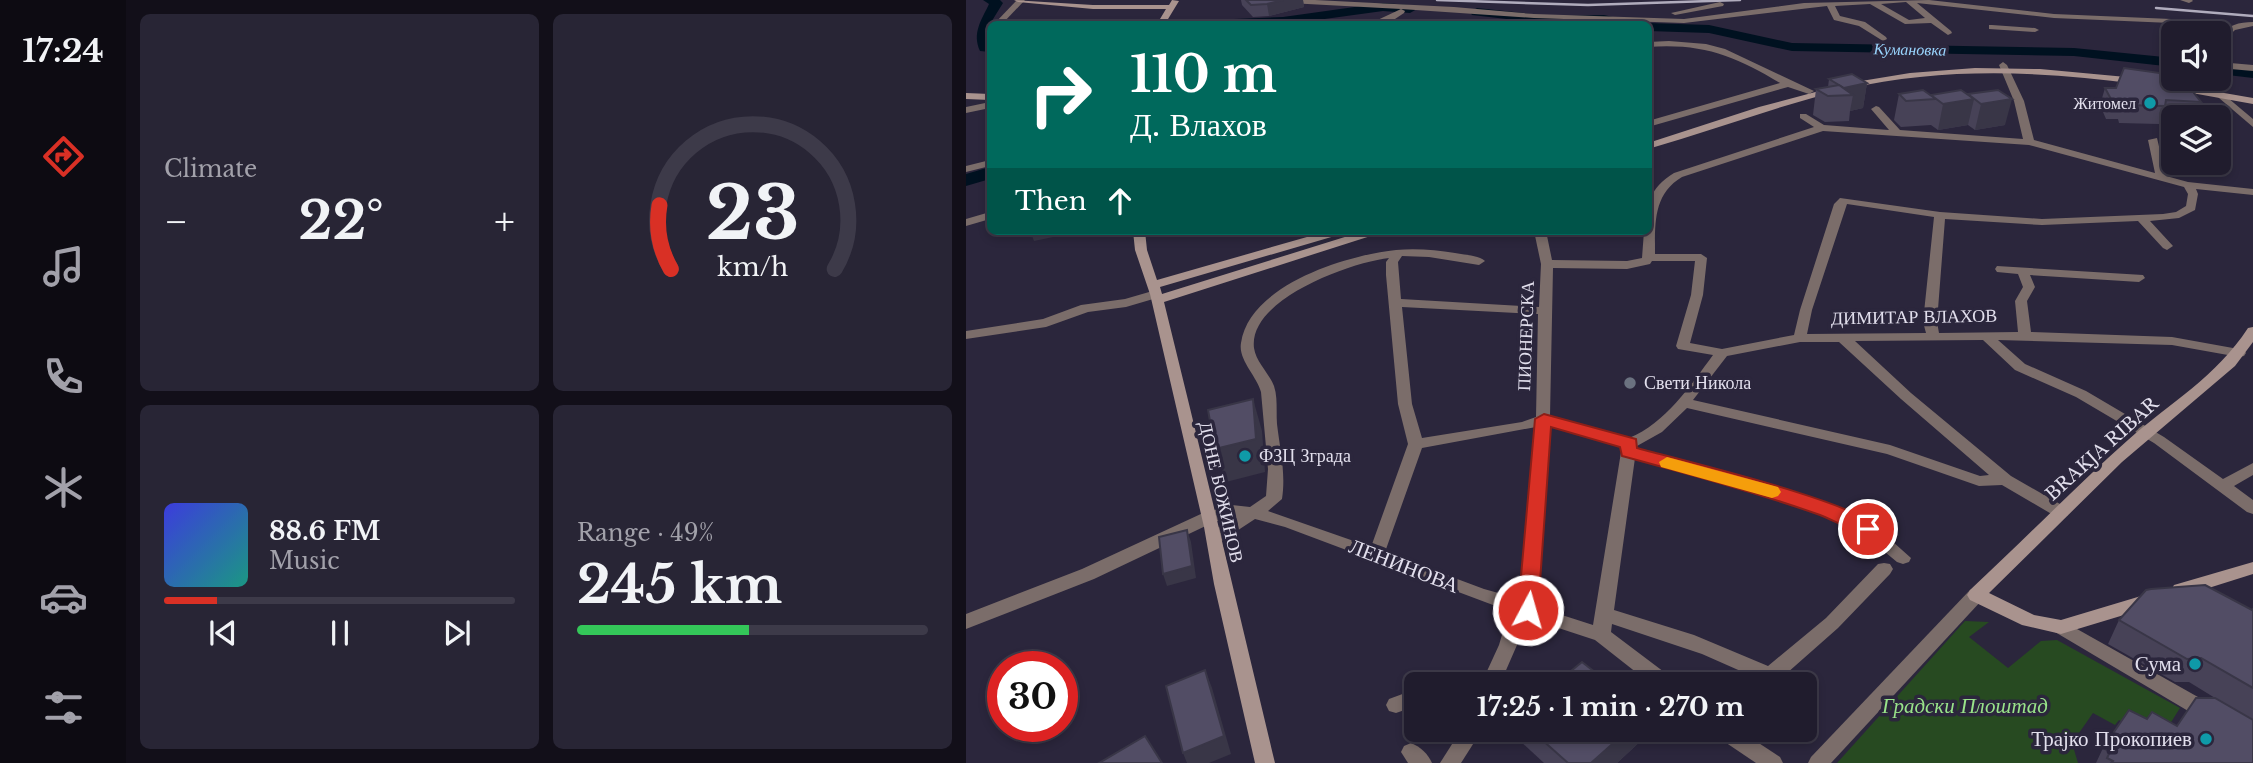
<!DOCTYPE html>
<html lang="en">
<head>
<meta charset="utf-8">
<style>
	body { margin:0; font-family:"Libre Baskerville",serif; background:#282535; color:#f1f3f6; height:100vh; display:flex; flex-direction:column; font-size:26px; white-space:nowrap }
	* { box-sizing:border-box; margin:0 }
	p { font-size:23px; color:#a2a1aa }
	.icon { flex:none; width:38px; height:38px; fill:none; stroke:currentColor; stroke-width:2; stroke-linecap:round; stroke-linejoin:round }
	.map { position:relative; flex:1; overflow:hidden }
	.panel { display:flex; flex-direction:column; gap:14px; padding:14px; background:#120f19; width:840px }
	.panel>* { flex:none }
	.guide { position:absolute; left:21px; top:21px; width:665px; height:214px; border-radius:10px; box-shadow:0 4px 10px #0003,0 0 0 2px #3d3a49; background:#00695c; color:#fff; overflow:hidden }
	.fabs { position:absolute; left:1195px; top:21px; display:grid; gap:14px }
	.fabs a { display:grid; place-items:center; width:70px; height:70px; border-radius:10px; background:#201c2d; box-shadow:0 4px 10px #0003,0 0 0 2px #3d3a49; font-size:35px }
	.speed { position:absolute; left:21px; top:651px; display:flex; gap:14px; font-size:35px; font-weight:700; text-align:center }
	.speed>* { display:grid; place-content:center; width:91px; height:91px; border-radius:50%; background:#201c2d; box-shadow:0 4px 10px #0003,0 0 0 2px #3d3a49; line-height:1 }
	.speed .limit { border:10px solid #d22; background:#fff; color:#111 }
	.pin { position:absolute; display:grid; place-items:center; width:60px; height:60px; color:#fff; margin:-30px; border:4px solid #fff; border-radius:50%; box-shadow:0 2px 7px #0007 }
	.me { position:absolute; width:77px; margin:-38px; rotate:6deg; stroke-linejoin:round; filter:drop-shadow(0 0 5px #0008) }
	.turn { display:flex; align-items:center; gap:24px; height:147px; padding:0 28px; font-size:32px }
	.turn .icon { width:91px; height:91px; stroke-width:2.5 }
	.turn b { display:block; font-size:49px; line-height:60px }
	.then { display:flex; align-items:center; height:66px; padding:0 28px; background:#0003; gap:14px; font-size:26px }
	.big { font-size:52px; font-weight:700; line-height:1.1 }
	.panel .card { flex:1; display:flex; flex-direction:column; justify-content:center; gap:10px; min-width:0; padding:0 24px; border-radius:10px; background:#282535 }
	.panel .dial { align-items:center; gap:0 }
	.dial svg { height:182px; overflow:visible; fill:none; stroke:#3d3a49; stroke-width:7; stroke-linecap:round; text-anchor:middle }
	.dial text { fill:#f1f3f6; stroke:none }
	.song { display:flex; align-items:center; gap:21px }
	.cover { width:84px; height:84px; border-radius:10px; background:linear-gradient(135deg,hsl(240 70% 55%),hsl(170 70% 35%)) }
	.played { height:7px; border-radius:4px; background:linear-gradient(90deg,#d93025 15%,#3d3a49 15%) }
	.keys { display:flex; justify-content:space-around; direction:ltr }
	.heat { display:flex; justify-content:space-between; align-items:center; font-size:38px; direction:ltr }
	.charge { height:10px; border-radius:5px; background:linear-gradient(90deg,#34c759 49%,#3d3a49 0) }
	.panel .tiles { flex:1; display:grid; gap:14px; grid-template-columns:repeat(2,1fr) }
	.trip { position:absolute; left:438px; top:672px; width:413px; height:70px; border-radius:10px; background:#201c2d; box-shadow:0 4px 10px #0003,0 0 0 2px #3d3a49; font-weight:700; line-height:70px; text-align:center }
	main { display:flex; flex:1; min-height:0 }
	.tabs { display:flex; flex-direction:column; width:126px; justify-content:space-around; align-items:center; background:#0d0b12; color:#a2a1aa }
	.tabs .icon { width:49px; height:49px }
	.tabs .selected { color:#d93025 }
	.tabs b { font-size:32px; color:#f1f3f6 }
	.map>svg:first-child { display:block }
</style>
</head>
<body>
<main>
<nav class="tabs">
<b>17:24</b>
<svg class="icon selected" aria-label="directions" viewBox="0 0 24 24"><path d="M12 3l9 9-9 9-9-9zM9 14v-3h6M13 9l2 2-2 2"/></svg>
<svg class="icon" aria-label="music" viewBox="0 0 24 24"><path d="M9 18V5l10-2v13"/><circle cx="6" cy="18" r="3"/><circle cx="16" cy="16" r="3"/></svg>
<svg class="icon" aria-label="phone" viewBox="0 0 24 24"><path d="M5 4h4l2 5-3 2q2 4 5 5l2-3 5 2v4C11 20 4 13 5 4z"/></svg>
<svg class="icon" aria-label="climate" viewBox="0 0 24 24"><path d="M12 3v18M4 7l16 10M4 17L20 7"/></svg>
<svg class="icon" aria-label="car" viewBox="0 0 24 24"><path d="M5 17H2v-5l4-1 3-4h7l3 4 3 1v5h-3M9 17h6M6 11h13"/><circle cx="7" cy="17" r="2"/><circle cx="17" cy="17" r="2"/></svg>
<svg class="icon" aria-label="filters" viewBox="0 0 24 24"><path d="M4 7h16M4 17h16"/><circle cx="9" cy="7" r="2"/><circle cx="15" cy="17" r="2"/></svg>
</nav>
<section class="panel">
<div class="tiles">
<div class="card"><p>Climate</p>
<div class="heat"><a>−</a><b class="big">22°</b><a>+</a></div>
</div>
<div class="card dial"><svg viewBox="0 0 100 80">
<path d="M14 69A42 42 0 1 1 86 69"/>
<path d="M14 69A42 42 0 0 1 9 41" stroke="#d93025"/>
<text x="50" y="56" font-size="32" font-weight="700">23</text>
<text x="50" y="72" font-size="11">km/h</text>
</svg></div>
<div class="card">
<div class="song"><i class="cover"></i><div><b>88.6 FM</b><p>Music</p></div></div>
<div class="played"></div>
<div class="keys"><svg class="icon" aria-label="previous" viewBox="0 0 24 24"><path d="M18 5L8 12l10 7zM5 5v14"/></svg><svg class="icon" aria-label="pause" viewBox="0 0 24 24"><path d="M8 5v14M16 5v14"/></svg><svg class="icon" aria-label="next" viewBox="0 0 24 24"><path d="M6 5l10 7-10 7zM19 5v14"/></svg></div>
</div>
<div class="card"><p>Range · 49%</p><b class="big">245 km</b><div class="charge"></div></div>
</div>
</section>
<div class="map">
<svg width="1287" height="763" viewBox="0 0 1287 763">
	<rect width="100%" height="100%" fill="#2b263c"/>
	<polygon fill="#274a21" points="999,621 1023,622 1003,637 1042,668 1075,641 1091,640 1214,708 1197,735 1162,726 1153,720 1149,725 1127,713 1106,743 1112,763 871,763"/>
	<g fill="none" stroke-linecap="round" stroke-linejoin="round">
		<g fill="#001120" fill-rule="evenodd">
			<path d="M 17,0 L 34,0 L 37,3 L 24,24 L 24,52 L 14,51 C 6,33 15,21 23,4 Z"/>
			<polygon points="417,3 444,5 451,9 444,13 417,11 322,24 236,24 243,20 317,17"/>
			<polygon points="511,8 584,16 638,15 664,21 666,24 584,24 506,15 504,12"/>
			<polygon points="682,23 743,25 826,43 1108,48 1208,58 1208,67 1108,56 826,51 743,33 682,31 682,24 677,24"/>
			<polygon points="1253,64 1287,68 1287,78 1253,74"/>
			<polygon points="24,167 24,179 0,186 0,174"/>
		</g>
		<g fill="#7b6d6a" fill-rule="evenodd">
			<polygon points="51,0 59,0 36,24 28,24"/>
			<path d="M 298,0 L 349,0 L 488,7 L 568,14 L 718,19 L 838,3 L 963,0 L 1088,14 L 1252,21 L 1256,23 L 1252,25 L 1088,18 L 951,3 L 985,31 L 986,33 L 982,35 L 965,23 L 939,24 L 904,4 L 869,6 L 874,16 L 899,22 L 920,37 L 921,39 L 917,41 L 893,26 L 868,20 L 861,6 L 718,23 L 568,18 L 435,9 L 439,11 L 438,13 L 426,21 L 403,24 L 435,9 L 302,2 ZM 940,2 L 959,18 L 943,20 L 915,4 Z"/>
			<polygon points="1214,0 1226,0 1227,1 1223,3"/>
			<polygon points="754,2 758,4 757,6 709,15 705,13"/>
			<polygon points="490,19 493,19 493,23 479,24"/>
			<path d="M 1287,22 L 1287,26 L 1269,30 L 1253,45 L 1253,36 C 1262,25 1273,22 1287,22 Z"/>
			<polygon points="1026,25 1069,28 1073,30 1069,32 1023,29 1023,25"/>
			<path d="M 703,41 L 740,44 L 759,49 L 848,91 L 843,94 L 822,87 L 682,127 L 682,121 L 814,83 C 769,56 737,43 682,47 L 682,42 Z"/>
			<path d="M 1037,62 L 1041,65 L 1058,101 L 1068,140 L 1189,173 L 1182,140 L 1191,138 L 1200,176 L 1222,182 L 1287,189 L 1287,195 L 1230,189 L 1232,194 L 1229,210 L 1213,218 L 1184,221 L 1207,246 L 1201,250 L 1197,248 L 1172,221 L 1076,225 L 979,219 L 971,322 L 973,333 L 1052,332 L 1049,301 L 1057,287 L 1052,274 L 1031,272 L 1029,269 L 1031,266 L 1177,275 L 1179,278 L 1173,282 L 1064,275 L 1069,287 L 1061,301 L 1065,332 L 1206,337 L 1278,350 L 1280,353 L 1278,356 L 1273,357 L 1206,345 L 1032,340 L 1059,364 L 1120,391 L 1198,437 L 1257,479 L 1287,463 L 1287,475 L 1268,486 L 1287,500 L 1287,514 L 1281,512 L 1188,443 L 1110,397 L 1049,370 L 1017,340 L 889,341 L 945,393 L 1045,476 L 1101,508 L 1103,512 L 1101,516 L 1089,516 L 1036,485 L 1013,486 L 921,454 L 721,408 L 696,432 L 671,446 L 671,448 L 828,493 L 889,514 L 908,525 L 945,558 L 943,562 L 937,564 L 931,562 L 896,533 L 877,522 L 816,501 L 669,458 L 648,610 L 728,635 L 802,666 L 860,618 L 912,564 L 918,563 L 924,564 L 927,569 L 924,574 L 872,628 L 811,682 L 804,684 L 736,654 L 646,624 L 645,632 L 706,678 L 709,684 L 685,684 L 629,640 L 559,617 L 551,645 L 534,684 L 488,684 L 490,678 C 499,675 506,675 515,678 L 516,682 L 533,645 L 543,611 L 319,527 L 289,519 L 254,542 L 248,544 L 242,542 L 240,538 L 242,534 L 268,517 L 266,517 L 248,522 L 128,579 L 0,629 L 0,614 L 116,569 L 237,513 L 266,505 L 284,507 L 300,496 L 302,469 L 295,392 C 291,376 272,360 275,343 C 283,285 381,255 430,250 C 450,248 470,250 489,253 C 499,255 512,255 519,261 L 513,265 L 463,257 L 436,256 L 432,262 L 435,299 L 573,307 L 575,264 L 568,231 L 580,231 L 586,260 L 661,261 L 676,258 L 678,231 L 682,231 C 682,203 682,189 708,173 L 848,127 L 834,118 L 834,114 L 840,114 L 858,125 L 923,130 L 905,109 L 910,106 L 913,107 L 934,130 L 1057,139 L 1048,101 L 1033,65 ZM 857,131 L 1063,145 L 1218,187 L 1222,194 L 1220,206 L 1210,212 L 1197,214 L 1076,219 L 974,212 L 874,198 L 868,204 L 834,310 L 828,335 L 756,349 L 724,343 L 737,295 L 741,258 L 735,254 L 689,254 C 689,224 687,194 716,177 ZM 881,204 L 968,217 L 957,322 L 960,333 L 841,334 L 846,310 ZM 423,258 L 420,262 L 420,275 L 432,404 L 442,444 L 405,547 L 302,511 L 316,499 C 320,473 314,450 311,424 C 310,411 312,398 308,386 C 303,373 290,362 288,348 C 282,299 386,262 423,258 ZM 686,261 L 729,261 L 725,295 L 710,346 L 712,349 L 747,355 C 724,386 700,423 663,438 L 584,416 L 587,268 L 661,269 L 684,264 ZM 436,307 L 572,314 L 570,417 L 556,422 L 456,438 L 446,404 ZM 834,342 L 873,342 L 935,399 L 1023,475 L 1014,476 L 924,445 L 727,400 L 761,356 ZM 584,426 L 656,446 L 627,625 L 571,607 ZM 570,427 L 554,599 L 518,589 L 419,552 L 456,448 Z"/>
			<polygon points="1253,62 1287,65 1287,71 1253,68"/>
			<polygon points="1256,93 1287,119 1287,127 1253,98 1251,96"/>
			<polygon points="24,102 24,108 0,113 0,107"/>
			<polygon points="24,160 24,166 0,172 0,166"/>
			<polygon points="24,212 24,219 0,226 0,219"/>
			<polygon points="190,290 196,294 194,297 160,307 122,312 80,327 0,339 0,331 77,319 115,305 159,299"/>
			<polygon points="1010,588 1016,590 1019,595 1016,600 865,763 842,763 845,757 1004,590"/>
			<polygon points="1095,620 1248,706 1251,712 1248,718 1241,720 1234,718 1089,632 1086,627 1089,622"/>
			<polygon points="450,689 450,706 430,713 423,711 420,705 423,699"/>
			<polygon points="495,730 516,730 495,763 474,763"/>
			<polygon points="747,730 773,730 814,757 817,763 790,763 750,736"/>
			<path d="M 445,743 C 455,747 462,754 466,763 L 442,763 L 435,752 L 438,746 Z"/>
		</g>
		<g fill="#a9938e" fill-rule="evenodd">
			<polygon points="48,0 127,5 203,5 206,0 213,1 199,24 191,24 200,9 127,9 52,2"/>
			<path d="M 1009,68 L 1074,69 L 1171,78 L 1175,81 L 1171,84 C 1075,71 976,67 881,89 C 813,105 749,130 682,149 L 682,143 L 793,107 L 883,83 L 944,73 Z"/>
			<polygon points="1212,85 1287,98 1287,104 1209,90 1209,86"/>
			<polygon points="0,93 24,94 24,100 0,99"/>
			<path d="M 167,231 L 179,231 L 181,250 L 191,280 L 362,231 L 381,231 L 379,233 L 194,287 L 196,294 L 398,231 L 416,231 L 414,233 L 198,302 C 236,455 272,609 309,763 L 289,763 L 248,584 L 238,527 L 184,294 L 169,250 Z"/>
			<path d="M 1287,327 L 1287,342 L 1269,366 L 1156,462 L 1023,593 L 1068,615 L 1095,620 L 1185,593 L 1191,595 L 1194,600 L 1191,605 L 1095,634 L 1056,625 L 1004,600 L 1001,595 L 1004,590 C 1057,541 1108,488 1162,440 C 1205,402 1250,377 1282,328 Z"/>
			<polygon points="1287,562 1287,574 1214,597 1208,595 1205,590 1208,585"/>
		</g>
		<g stroke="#b0acbd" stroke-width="2.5">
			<polyline points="471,0 622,5 774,0"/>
			<polyline points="1190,8 1287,16"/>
		</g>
	</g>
	<g fill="#474257">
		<polygon points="275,0 337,0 338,7 303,16 287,17 276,5"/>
		<polygon points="863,79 901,83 897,108 884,111 883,121 859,122 847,115 850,89 862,87"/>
		<polygon points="1139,88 1228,93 1235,102 1230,117 1208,117 1208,119 1195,118 1193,124 1153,123 1152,119 1140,119 1134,105"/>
		<polygon points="1032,90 1039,125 1009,130 1002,125 972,130 965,125 935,127 928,120 933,94 964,95 1002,95"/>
		<polygon points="1287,609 1287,763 1130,763 1137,748 1181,719 1211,726 1267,709 1223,682 1209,682 1142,644 1153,620"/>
		<polygon points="552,730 679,730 679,737 651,763 578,763 553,740"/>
	</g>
	<g fill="#393647">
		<polygon points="317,0 337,0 338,7 303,16 301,4"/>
		<polygon points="901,83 897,108 884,111 887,95 877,95 878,88"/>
		<polygon points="1008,99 1002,125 972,130 977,104"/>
		<polygon points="1046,99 1039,125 1009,130 1015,104"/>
		<polygon points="90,231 91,231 92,236 68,241 66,236"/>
		<polygon points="287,399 296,431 299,472 260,482 249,449"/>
		<polygon points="221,530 225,542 230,578 201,586 197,574"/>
		<polygon points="239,670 246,688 265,754 243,763 221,763 217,753"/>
		<polygon points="662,730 679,730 679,737 651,763 625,763"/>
	</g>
	<g fill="#524d65" stroke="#393647" stroke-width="2">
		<polygon points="280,0 317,0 301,4 285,5"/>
		<polygon points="1158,68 1208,75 1208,79 1229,79 1231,82 1228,93 1235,102 1200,100 1199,106 1158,105 1157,101 1146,101 1139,88 1150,88"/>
		<polygon points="886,74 901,83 878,88 863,79"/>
		<polygon points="873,85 887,95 862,96 850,89"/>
		<polygon points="957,90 970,99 940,101 933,94"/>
		<polygon points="995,90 1008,99 977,104 965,95"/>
		<polygon points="1032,90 1046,99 1015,104 1002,94"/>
		<polygon points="65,231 90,231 66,236"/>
		<polygon points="287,399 290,439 249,449 242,410"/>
		<polygon points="221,530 226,566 197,574 193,537"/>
		<polygon points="1239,585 1286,610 1287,609 1287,688 1235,658 1221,659 1153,620 1180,590 1185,589"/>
		<polygon points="616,662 644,684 589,684"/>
		<polygon points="239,670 258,736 217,753 200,686"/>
		<polygon points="1230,698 1249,698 1287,720 1287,763 1145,763 1147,761 1141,758 1144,752 1137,748 1163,710 1181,719 1186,712 1211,726"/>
		<polygon points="565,730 662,730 625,763 602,763"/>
		<polygon points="179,736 196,763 133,763"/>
	</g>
	<path fill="#d93025" stroke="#8d1f18" stroke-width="2" d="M 578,414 L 670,439 L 671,448 C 710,459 897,503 912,529 L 909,534 C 897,538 868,520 854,515 C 789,492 722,474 656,456 L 654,447 L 585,427 L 572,610 L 569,615 L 562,617 L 555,615 L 552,610 L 569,419 Z"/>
	<polygon fill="#f59e0b" points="701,457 812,487 815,492 812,496 806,498 695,467 693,462"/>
	<g fill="#0f9aa8" stroke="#2b263c" stroke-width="2.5">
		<circle cx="1184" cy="103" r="7"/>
		<circle cx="279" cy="456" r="7"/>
		<circle cx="1229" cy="664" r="7"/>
		<circle cx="1240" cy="739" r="7"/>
	</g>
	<circle fill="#6b7280" stroke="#2b263c" stroke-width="2.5" cx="664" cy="383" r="7"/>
	<g text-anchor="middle" stroke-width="7" stroke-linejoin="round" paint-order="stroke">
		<g font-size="16" font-style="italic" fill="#98d3fc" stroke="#2b263c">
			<text transform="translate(944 49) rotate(1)" y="6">Кумановка</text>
		</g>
		<g font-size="16" fill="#e2dfed" stroke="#2b263c" text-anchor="end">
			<text x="1170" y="109">Житомел</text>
		</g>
		<g font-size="18" fill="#e2dfed" stroke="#2b263c">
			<text transform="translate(948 317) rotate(-1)" y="6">ДИМИТАР ВЛАХОВ</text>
			<text transform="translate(560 336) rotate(-88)" y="6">ПИОНЕРСКА</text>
			<text transform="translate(1136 449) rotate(-42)" y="6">BRAKJA RIBAR</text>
			<text transform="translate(255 492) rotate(77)" y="6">ДОНЕ БОЖИНОВ</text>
		</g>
		<g font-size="18" fill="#e2dfed" stroke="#2b263c" text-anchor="start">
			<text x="678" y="389">Свети Никола</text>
			<text x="293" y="462">ФЗЦ Зграда</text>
		</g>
		<g font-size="21" fill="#e2dfed" stroke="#2b263c">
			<text transform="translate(438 566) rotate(21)" y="7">ЛЕНИНОВА</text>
		</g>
		<g font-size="21" fill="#e2dfed" stroke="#2b263c" text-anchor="end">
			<text x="1215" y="671">Сума</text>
			<text x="1226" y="746">Трајко Прокопиев</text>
		</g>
		<g font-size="21" font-style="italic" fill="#99e38a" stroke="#2b263c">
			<text x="999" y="713">Градски Плоштад</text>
		</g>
	</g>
</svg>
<div class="fabs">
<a><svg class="icon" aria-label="sound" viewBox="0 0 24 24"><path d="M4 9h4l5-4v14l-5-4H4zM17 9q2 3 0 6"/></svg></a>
<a><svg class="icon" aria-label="layers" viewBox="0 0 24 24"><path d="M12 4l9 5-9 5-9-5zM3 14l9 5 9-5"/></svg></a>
</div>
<div class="speed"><div class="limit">30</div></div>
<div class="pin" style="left:902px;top:529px;background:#d93025"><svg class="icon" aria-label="arrive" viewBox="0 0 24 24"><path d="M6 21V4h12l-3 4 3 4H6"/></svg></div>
<svg class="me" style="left:562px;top:610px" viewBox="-20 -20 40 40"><circle r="17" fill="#d93025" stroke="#fff" stroke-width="3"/><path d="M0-11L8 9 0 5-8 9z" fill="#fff"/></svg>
<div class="trip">17:25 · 1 min · 270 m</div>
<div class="guide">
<div class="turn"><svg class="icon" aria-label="right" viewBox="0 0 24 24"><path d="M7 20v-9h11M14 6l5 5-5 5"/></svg><div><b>110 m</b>Д. Влахов</div></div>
<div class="then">Then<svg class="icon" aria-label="ahead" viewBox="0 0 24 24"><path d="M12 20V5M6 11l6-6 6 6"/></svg></div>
</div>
</div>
</main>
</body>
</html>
